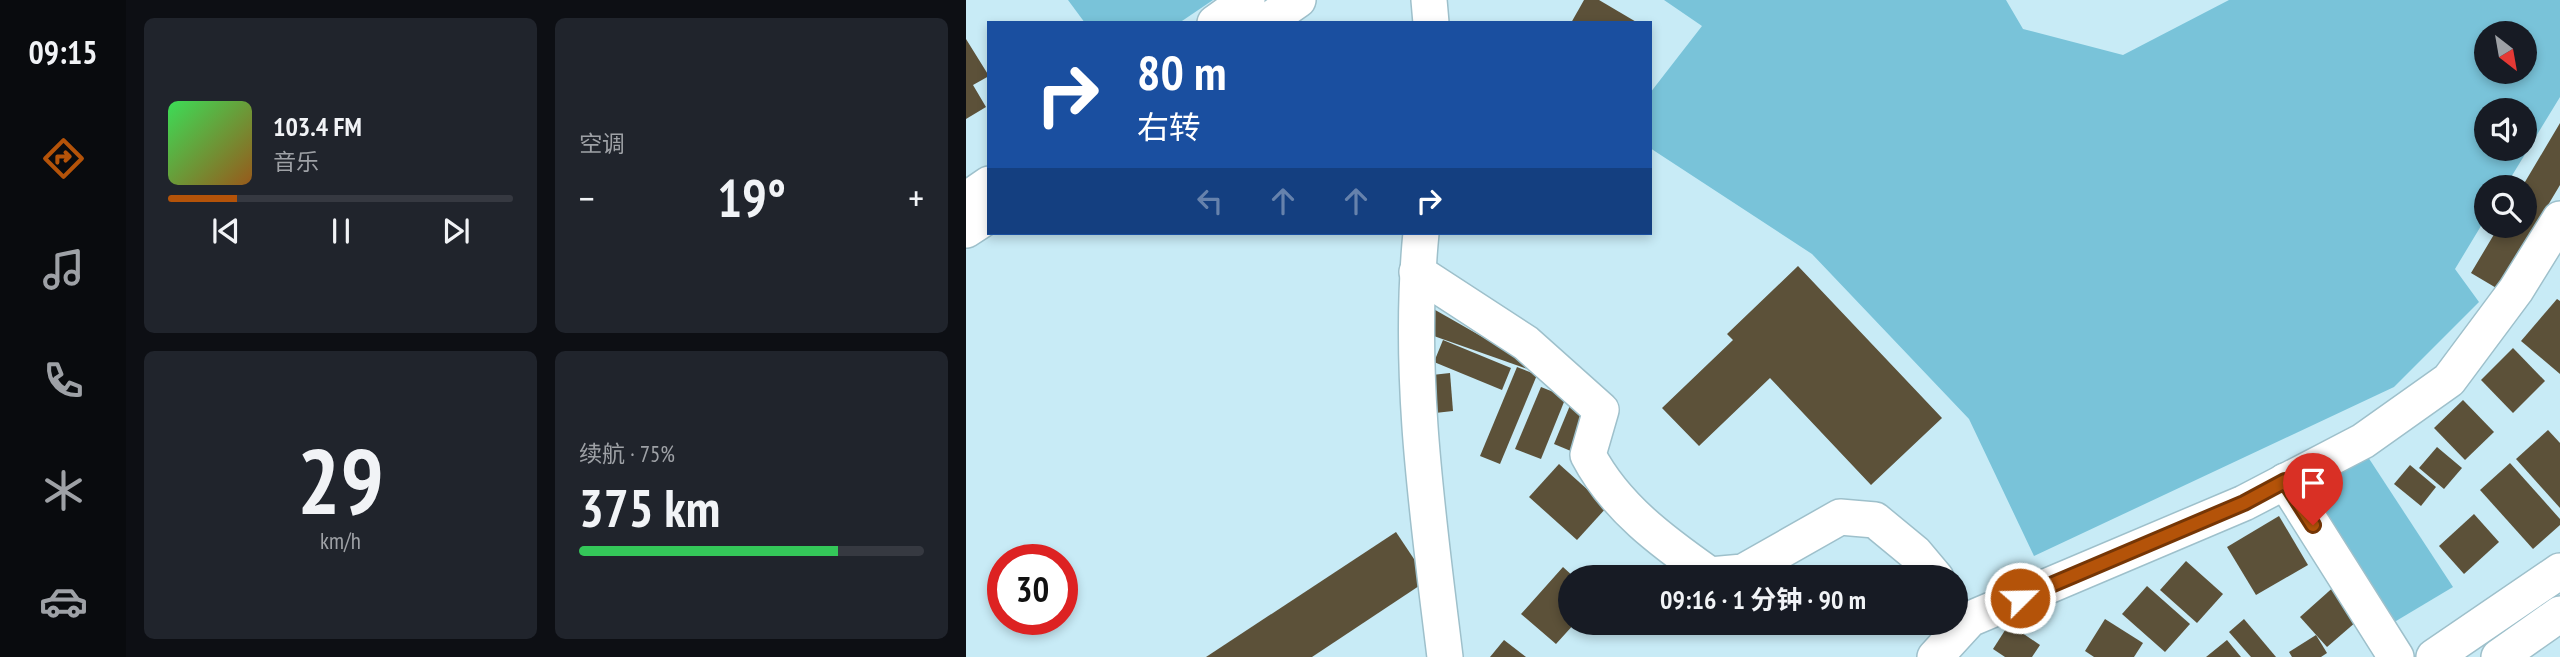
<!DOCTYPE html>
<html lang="zh">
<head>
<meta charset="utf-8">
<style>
	body { margin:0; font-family:"PT Sans Narrow","Noto Sans SC",sans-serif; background:#20242c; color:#f1f3f6; height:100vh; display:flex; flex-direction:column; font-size:26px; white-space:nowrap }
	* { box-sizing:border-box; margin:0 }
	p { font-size:23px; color:#9ea1a6 }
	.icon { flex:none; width:38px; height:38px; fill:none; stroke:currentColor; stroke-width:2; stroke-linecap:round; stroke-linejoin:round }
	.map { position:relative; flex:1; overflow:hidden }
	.sheet { display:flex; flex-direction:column; gap:18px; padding:18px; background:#0d0f14; width:840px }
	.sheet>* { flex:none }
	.hud { position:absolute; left:21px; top:21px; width:665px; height:214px; border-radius:0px; box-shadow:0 4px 10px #0003; background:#1a4fa0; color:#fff; overflow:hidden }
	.needle { width:46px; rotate:149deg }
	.buttons { position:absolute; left:1508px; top:21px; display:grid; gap:14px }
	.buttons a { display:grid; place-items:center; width:63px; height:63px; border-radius:50%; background:#171b24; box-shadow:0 4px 10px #0003; font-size:35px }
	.speed { position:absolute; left:21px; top:544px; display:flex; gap:14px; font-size:35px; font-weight:700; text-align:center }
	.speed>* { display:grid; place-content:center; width:91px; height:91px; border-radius:50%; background:#171b24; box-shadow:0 4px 10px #0003; line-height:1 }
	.speed .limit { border:10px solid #d22; background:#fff; color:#111 }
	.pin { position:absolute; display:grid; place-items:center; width:60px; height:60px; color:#fff; margin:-72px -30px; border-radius:50% 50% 50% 0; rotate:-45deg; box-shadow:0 0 7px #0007 }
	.pin .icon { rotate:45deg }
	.me { position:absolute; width:77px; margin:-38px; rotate:67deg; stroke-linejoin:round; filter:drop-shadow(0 0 5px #0008) }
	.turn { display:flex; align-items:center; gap:24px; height:147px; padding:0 35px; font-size:32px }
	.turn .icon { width:91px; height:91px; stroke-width:2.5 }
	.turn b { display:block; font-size:49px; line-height:60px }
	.lanes { display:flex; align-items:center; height:66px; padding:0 35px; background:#0003; justify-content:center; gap:35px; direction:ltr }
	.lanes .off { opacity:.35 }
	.big { font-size:52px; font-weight:700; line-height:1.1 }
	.sheet .card { flex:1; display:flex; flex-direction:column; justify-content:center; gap:10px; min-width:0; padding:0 24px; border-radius:10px; background:#20242c }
	.sheet .dial { align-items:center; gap:0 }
	.dial b { font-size:91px; line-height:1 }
	.song { display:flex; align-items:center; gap:21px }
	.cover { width:84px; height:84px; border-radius:10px; background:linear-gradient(135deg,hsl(130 70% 55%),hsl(30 70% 35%)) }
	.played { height:7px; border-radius:4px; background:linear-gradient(90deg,#b45309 20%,#363941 20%) }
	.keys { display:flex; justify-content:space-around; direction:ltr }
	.heat { display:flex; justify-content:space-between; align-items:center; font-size:38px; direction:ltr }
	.charge { height:10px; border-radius:5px; background:linear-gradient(90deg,#34c759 75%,#363941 0) }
	.sheet .tiles { flex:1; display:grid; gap:18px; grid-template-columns:repeat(2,1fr) }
	.trip { position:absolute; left:592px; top:565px; width:410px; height:70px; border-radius:35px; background:#171b24; box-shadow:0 4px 10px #0003; font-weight:700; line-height:70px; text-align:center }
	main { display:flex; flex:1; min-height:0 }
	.dock { display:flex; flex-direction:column; width:126px; justify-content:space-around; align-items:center; background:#090b0e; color:#9ea1a6 }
	.dock .icon { width:49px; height:49px }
	.dock .on { color:#b45309 }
	.dock b { font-size:32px; color:#f1f3f6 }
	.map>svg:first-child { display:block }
</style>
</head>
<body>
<main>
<nav class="dock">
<b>09:15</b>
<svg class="icon on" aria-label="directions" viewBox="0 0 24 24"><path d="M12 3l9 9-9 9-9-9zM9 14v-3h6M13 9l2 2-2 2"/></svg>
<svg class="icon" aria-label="music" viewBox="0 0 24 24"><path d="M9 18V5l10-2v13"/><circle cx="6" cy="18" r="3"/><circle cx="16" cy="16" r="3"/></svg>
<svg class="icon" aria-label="phone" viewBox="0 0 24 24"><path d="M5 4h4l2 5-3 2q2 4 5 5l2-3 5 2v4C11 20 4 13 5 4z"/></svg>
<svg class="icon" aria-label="climate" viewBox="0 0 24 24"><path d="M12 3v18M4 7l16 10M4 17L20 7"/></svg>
<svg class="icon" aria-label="car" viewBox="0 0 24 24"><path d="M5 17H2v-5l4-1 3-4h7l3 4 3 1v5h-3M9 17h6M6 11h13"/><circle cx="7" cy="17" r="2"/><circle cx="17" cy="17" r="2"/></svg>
</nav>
<section class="sheet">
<div class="tiles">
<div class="card">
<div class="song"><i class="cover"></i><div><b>103.4 FM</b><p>音乐</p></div></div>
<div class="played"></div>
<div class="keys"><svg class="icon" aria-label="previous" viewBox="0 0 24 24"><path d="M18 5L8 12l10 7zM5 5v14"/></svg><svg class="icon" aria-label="pause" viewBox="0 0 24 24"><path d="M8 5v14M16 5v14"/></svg><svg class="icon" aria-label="next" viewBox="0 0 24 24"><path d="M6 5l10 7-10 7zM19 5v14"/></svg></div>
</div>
<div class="card"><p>空调</p>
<div class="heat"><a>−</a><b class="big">19°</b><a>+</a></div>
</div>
<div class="card dial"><b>29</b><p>km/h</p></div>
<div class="card"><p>续航 · 75%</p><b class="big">375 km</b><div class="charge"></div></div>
</div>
</section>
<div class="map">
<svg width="1594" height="657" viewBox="0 0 1594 657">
	<rect width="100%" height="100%" fill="#c8ebf6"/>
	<g fill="#79c3d9" fill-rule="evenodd">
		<polygon points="102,0 247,0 213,23 119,23"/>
		<path d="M 698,0 L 1040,0 L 1057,29 L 1157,55 L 1263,0 L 1594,0 L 1594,97 L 1539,187 L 1521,187 L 1521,216 L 1489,269 L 1513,302 L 1428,387 L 1068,556 L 1003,419 L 846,254 L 684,148 L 684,93 L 736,26 ZM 1521,33 L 1559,33 L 1559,72 L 1521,72 ZM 1521,110 L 1559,110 L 1559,149 L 1521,149 Z"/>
		<polygon points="1400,454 1487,587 1420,627 1332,489"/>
	</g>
	<g fill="#5c5139">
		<polygon points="618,0 633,0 672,23 605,23"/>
		<polygon points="0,39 23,76 7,85 20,107 0,119"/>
		<polygon points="1594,123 1594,185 1532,289 1505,273 1533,226 1559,226 1559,187 1556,187"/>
		<polygon points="832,266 976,418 905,485 804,378 733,446 696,408 767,340 761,334"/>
		<polygon points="1591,299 1594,301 1594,374 1555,341"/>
		<polygon points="464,307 569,367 567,371 465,335"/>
		<polygon points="477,340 545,368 536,390 468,362"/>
		<polygon points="1547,348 1579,381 1547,413 1515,380"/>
		<polygon points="551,367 571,375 534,464 514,456"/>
		<polygon points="484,373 487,411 469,413 466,375"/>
		<polygon points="575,387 600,397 575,459 549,449"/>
		<polygon points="1497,400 1528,432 1499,460 1468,428"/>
		<polygon points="605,403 629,413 612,454 588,444"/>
		<polygon points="1582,430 1594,443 1594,508 1550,459"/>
		<polygon points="1471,447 1496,468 1478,489 1453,468"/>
		<polygon points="1544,463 1594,519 1594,525 1567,549 1514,490"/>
		<polygon points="593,464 641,507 611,540 563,497"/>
		<polygon points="1444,465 1470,487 1455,506 1428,484"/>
		<polygon points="1508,514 1533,542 1498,574 1473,546"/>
		<polygon points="1313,516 1342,565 1290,595 1261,547"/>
		<polygon points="430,532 462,580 346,657 240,657"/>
		<polygon points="1220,561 1257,594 1231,623 1194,590"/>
		<polygon points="597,567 609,578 604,578 604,623 609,623 590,644 555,614"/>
		<polygon points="1371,584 1398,615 1361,647 1334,617"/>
		<polygon points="1181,586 1224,624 1199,652 1156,614"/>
		<polygon points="1139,619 1177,643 1168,657 1128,657 1119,651"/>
		<polygon points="1278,619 1310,657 1285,657 1263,632"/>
		<polygon points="1043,624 1074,645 1066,657 1039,657 1027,649"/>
		<polygon points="1350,635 1361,653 1355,657 1326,657 1323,652"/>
		<polygon points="538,640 560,657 524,657"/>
		<polygon points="1261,640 1275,657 1240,657"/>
	</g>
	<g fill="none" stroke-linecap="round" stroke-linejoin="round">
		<defs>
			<g id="minor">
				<polyline points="463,0 465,23"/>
				<polyline points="249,23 281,0"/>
				<polyline points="299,23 332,0"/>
				<polyline points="0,200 23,184"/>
				<polyline points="0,230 23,215"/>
				<path d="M 455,233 C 441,374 462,517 479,657"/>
				<path d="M 451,272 L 560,343 L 635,410 L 622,455 C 649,507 697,542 744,575 L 777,572 L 874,517 L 909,520 L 949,553 L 970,578"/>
				<polyline points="1319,481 1430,657"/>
				<polyline points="969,657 1004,619 1278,503 1397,441 1483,380 1550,290 1594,219"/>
				<polyline points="1468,657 1594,571"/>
				<polyline points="1533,657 1594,614"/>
			</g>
		</defs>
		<use href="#minor" stroke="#9ec0cb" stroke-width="38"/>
		<use href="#minor" stroke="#fff" stroke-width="35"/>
	</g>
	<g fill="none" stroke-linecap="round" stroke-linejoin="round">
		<defs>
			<polyline id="route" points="1054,598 1278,503 1319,481 1347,525"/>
		</defs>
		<use href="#route" stroke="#753606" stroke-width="18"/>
		<use href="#route" stroke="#b45309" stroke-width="12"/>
	</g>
</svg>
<div class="buttons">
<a><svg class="needle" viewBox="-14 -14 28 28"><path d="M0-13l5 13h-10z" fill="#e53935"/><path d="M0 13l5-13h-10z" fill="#9ea1a6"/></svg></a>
<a><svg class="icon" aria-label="sound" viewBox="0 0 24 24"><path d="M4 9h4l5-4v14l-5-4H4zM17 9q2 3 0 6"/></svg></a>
<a><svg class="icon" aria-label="search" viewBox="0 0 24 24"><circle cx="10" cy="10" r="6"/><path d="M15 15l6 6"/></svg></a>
</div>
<div class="speed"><div class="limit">30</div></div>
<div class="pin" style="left:1347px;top:525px;background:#d93025"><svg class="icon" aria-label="arrive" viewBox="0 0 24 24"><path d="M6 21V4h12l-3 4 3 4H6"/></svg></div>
<svg class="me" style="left:1054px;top:598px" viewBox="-20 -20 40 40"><circle r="17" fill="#b45309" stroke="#fff" stroke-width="3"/><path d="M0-11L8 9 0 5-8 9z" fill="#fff"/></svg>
<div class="trip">09:16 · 1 分钟 · 90 m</div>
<div class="hud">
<div class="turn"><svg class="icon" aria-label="right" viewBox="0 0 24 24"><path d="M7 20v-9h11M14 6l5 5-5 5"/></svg><div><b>80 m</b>右转</div></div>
<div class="lanes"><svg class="icon off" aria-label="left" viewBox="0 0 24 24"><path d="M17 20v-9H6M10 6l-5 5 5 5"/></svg><svg class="icon off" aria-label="ahead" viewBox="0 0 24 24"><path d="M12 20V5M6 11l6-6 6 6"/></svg><svg class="icon off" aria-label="ahead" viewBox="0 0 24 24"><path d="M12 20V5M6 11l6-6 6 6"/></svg><svg class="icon" aria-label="right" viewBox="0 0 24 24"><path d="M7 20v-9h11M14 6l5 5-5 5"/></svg></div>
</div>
</div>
</main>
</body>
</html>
